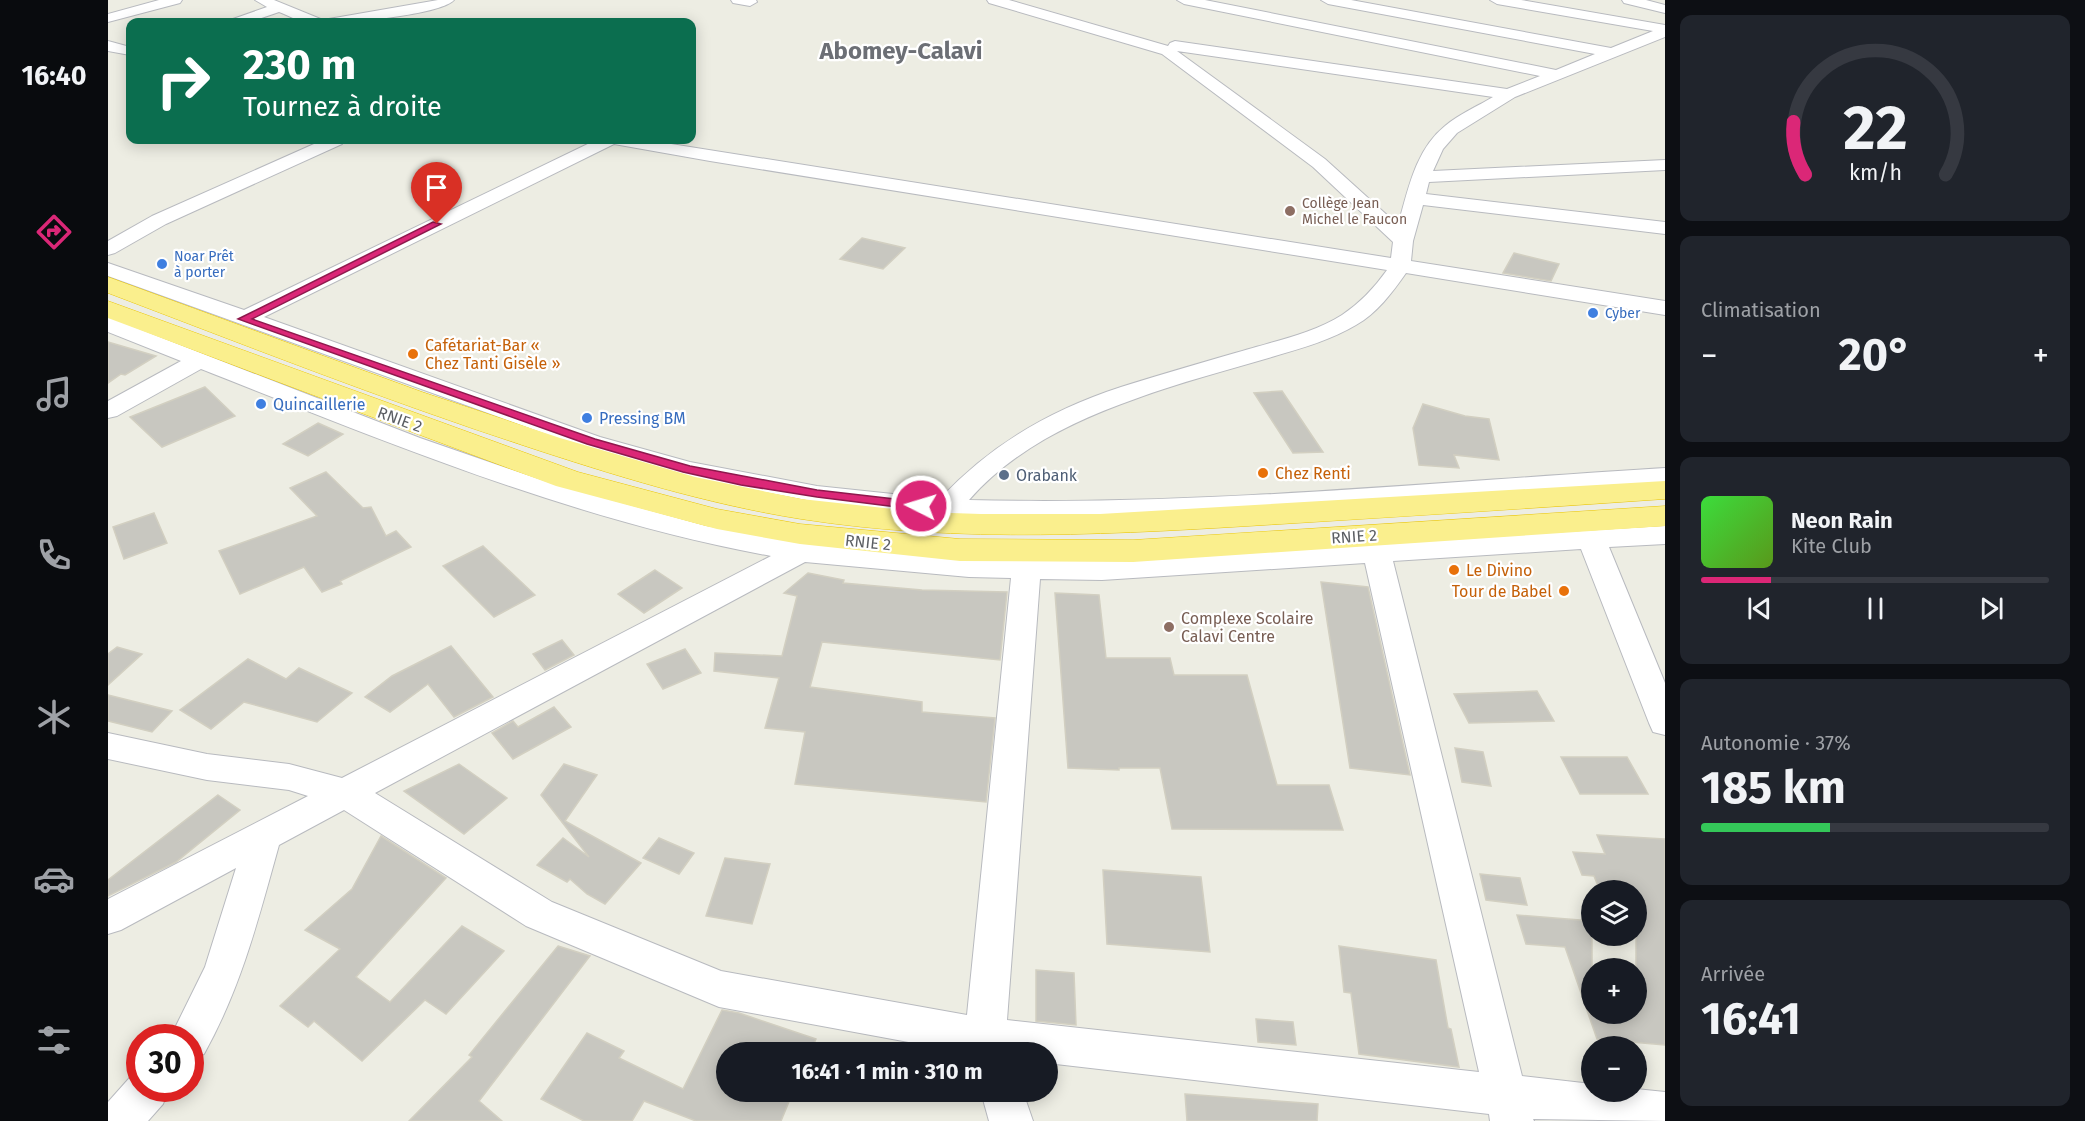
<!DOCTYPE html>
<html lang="fr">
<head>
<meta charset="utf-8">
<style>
	body { margin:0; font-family:"Fira Sans",sans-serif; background:#20242c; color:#f1f3f6; height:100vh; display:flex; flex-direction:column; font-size:22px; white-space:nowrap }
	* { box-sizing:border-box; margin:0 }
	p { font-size:20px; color:#9ea1a6 }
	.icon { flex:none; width:33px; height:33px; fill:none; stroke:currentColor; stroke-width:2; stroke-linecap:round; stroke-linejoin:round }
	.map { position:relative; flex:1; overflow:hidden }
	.drawer { display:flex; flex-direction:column; gap:15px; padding:15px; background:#0d0f14; width:420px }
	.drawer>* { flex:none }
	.hud { position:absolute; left:18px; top:18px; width:570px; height:126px; border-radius:12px; box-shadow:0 3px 15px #0003; background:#0b6e4f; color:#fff; overflow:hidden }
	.buttons { position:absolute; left:1473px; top:880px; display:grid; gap:12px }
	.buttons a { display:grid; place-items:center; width:66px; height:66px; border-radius:50%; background:#171b24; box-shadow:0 3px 15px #0003; font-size:30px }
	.speed { position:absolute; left:18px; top:1024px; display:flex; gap:12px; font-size:30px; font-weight:700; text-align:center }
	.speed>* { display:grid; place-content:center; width:78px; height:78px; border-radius:50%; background:#171b24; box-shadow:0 3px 15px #0003; line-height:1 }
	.speed .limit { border:9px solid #d22; background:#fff; color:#111 }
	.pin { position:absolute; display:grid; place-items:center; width:51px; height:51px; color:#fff; margin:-62px -26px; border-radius:50% 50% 50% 0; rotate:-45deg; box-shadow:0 0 6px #0007 }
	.pin .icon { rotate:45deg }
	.me { position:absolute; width:66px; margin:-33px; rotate:275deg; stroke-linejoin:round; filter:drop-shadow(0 0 4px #0008) }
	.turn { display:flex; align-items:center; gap:21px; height:126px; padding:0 18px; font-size:27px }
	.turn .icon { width:78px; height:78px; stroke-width:2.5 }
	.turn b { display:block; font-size:42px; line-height:51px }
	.big { font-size:45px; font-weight:700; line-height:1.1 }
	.drawer .card { flex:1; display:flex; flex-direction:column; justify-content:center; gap:9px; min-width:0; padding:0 21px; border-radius:12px; background:#20242c }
	.drawer .dial { align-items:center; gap:0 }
	.dial svg { height:156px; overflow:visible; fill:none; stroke:#363941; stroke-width:7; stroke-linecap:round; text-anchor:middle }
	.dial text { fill:#f1f3f6; stroke:none }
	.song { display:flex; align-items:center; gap:18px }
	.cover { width:72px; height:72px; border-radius:9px; background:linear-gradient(135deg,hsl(120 70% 55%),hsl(90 70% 35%)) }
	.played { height:6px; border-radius:3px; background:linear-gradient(90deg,#db2777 20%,#363941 20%) }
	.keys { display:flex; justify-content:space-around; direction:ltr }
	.heat { display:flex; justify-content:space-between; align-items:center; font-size:33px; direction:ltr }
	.charge { height:9px; border-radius:4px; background:linear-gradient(90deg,#34c759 37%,#363941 0) }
	.trip { position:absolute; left:608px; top:1042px; width:342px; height:60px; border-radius:30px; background:#171b24; box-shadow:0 3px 15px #0003; font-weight:700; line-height:60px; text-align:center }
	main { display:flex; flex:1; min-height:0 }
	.tabs { display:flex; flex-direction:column; width:108px; justify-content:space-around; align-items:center; background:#090b0e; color:#9ea1a6 }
	.tabs .icon { width:42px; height:42px }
	.tabs .selected { color:#db2777 }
	.tabs b { font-size:27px; color:#f1f3f6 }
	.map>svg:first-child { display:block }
</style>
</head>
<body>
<main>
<nav class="tabs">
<b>16:40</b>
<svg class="icon selected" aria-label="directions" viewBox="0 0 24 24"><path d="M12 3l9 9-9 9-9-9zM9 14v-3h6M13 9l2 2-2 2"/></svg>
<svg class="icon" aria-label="music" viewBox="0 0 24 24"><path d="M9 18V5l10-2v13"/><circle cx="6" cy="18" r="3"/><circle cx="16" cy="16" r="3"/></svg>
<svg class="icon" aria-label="phone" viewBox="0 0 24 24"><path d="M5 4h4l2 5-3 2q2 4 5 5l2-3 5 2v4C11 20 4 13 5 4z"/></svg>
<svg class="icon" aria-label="climate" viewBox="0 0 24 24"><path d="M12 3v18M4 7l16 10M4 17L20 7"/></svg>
<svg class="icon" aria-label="car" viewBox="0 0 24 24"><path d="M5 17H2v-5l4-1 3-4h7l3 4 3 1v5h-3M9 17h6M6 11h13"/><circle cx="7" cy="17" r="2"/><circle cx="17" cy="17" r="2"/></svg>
<svg class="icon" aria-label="filters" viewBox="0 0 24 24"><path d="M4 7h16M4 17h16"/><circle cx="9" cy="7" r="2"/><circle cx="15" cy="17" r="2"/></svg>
</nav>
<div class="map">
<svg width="1557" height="1121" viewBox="0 0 1557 1121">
	<rect width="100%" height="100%" fill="#edede3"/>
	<g fill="#c8c7c0" stroke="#d2cfc1" stroke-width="1.5">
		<polygon points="754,238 797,248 775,269 732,259"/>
		<polygon points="1406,253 1451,264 1443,281 1395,273"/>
		<polygon points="0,342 48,356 17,375 13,374 0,383"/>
		<polygon points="97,387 127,416 54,447 22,417"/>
		<polygon points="1174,391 1215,452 1185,453 1146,393"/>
		<polygon points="1315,404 1357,416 1381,419 1391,460 1346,455 1351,468 1311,465 1305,428"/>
		<polygon points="210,423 235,434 200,456 175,444"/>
		<polygon points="218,472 255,508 263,507 278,536 288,531 303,547 232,581 234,584 214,592 196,567 132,594 111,551 209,516 182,488"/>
		<polygon points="46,513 59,543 16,559 5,527"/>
		<polygon points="375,546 427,595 386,617 335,566"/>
		<polygon points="547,570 574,588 536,613 510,594"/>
		<polygon points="700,573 736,580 735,583 814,590 899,592 892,660 714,642 702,687 814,702 814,712 887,718 878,802 687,784 697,732 657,728 671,678 606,671 607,653 674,656 689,596 676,593"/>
		<polygon points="1213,582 1260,587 1302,775 1242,768"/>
		<polygon points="947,593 991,595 998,658 1062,658 1066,675 1139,675 1169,785 1221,785 1235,830 1064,829 1052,768 1011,768 1011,770 960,768"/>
		<polygon points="454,640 466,655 437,670 425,654"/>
		<polygon points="343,646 385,697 346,717 320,684 282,712 257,697 284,676"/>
		<polygon points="9,647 34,654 0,685 0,654"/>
		<polygon points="577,649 593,673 555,689 539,664"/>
		<polygon points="140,659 178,679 191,668 244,693 209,722 136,702 103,729 72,710"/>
		<polygon points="1429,691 1446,721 1361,723 1346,694"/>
		<polygon points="0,695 64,711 44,732 0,721"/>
		<polygon points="446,707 463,727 405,759 384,733 405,721 410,727"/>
		<polygon points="1347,748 1375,752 1383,786 1354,782"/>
		<polygon points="1453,757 1519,757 1540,794 1472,794"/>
		<polygon points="351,764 399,798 356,834 296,791"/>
		<polygon points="456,764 489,775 457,821 533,863 497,904 479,894 462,879 459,882 429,865 455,838 481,857 433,795"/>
		<polygon points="110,795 132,810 68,862 0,896 0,880"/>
		<polygon points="1489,835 1557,839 1557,1045 1489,1039 1457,947 1418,944 1409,915 1484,921 1484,1014 1481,1014 1528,1014 1528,891 1492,891 1486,876 1474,875 1465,852 1497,854"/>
		<polygon points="273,836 338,878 248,977 282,1002 354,926 396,951 338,1014 317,1000 254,1061 206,1021 200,1027 172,1006 232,949 197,930 244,889"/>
		<polygon points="551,838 586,853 571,874 535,858"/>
		<polygon points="617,858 662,864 644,924 598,916"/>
		<polygon points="995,870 1093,877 1102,952 999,944"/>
		<polygon points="1372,874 1412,878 1419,905 1378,900"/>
		<polygon points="450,946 482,956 371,1101 394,1121 301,1121 364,1057 361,1055"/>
		<polygon points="1231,946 1328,960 1340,1028 1343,1029 1351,1067 1251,1054 1243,993 1236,992"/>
		<polygon points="928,970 966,973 968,1025 928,1021"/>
		<polygon points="614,1010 631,1013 708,1039 702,1053 618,1053 618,1092 685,1092 673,1121 588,1121 536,1101 524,1121 476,1121 433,1099 479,1033 516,1051 511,1058 575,1089"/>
		<polygon points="1148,1019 1185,1022 1188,1045 1150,1042"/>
		<polygon points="1077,1094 1210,1104 1209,1121 1079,1121"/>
	</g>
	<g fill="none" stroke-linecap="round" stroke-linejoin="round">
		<defs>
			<g id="street">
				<polygon points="51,0 74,0 72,3 0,22 0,14"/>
				<path d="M 147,0 L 166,0 L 215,20 L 330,0 L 346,0 C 334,15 219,27 197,22 C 189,21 180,15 171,12 L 142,22 L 123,22 L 125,19 L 159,7 Z"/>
				<polygon points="623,0 648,0 649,2 642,6 625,3"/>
				<path d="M 879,0 L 901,0 L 1060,46 L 1062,43 L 1067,41 L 1399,89 L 1432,76 L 1076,4 L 1069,0 L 1097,0 L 1448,70 L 1487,54 L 1220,4 L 1213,0 L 1243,0 L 1503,48 L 1545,31 L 1389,4 L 1382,0 L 1413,0 L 1557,25 L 1557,37 L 1407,97 L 1349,133 L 1335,149 L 1325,171 L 1557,160 L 1557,170 L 1321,182 L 1318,194 L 1557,222 L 1557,234 L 1315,205 L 1305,241 L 1303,261 L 1557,301 L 1557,315 L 1298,273 C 1284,293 1269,313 1248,325 C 1223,340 1194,348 1167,356 C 1120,370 1072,382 1027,399 C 965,421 905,450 861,500 C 1092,506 1326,482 1557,468 L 1557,484 L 1054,516 L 961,520 L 839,516 L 709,502 L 579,477 L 474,447 L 0,276 L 0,263 L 136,310 L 488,140 L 538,140 L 1283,258 L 1285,242 L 1205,167 L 1054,54 L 881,3 ZM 1069,51 L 1385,97 C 1370,106 1351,114 1337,126 C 1307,150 1300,191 1290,225 L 1217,159 ZM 506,144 L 602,161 L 1279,270 C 1267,287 1252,303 1234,315 C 1209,331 1176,339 1148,347 C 1103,360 1057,373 1013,387 C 942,410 882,445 832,499 L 709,486 L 582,462 L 492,437 L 156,317 Z"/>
				<polygon points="1514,0 1538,0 1557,5 1557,13 1516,3"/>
				<polygon points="0,41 22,47 22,55 0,51"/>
				<polygon points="215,140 237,140 234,144 58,224 7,253 0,255 0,241 44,216"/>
				<path d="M 0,317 L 312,438 L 445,484 L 598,526 L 693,543 L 861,559 L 994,560 L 1557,526 L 1557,544 L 1501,547 L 1557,683 L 1557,735 L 1545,732 L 1541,723 L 1473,549 L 1285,561 L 1414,1076 L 1484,1084 L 1484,1092 L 1528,1092 L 1528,1089 L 1557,1092 L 1557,1121 L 1425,1119 L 1426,1121 L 1382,1121 L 1381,1114 L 939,1063 L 939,1053 L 860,1053 L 611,1007 L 418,926 L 236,810 L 171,845 C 151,917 133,988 96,1054 L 82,1059 L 82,1038 L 62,1038 L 97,967 L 128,868 L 13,930 L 0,934 L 0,899 L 200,796 L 181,790 L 99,780 L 0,759 L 0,733 L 99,754 L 181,764 L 234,778 L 663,556 C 465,520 279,442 93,369 L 9,416 L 0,418 L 0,401 L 73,361 L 0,332 ZM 697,562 L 861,577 L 903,578 L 859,1015 L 613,971 L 444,902 L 267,793 ZM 1257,563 L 1371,1072 L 899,1020 L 932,579 L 994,580 Z"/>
				<polygon points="32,1072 32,1089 61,1089 55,1104 40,1121 0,1121 0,1102 25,1074"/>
				<polygon points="873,1092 915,1092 925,1121 881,1121"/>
			</g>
			<g id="highway">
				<path d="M 0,277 L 314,392 L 452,438 L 587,477 L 693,499 L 813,512 L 873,514 L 992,514 L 1557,481 L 1557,499 C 1429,508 1301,516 1173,524 C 1013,534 852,544 693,519 C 598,504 505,475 414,445 C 274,399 137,345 0,293 Z"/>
				<polygon points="0,301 470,472 609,509 692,524 852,539 1025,540 1557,506 1557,526 1025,562 852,561 692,544 609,529 448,486 0,318"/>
			</g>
		</defs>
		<use href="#street" stroke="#b8babf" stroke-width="2"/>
		<use href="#highway" stroke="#eac506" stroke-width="1"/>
		<use href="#street" fill="#fff" fill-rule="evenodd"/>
		<use href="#highway" fill="#faef8d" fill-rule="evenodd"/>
	</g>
	<polygon fill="#db2777" stroke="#8e194d" stroke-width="1.5" points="325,222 333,224 144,319 487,439 582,466 709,490 813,502 820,506 813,510 709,497 633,485 575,472 479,444 130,319"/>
	<g fill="#8d6e63" stroke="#fff" stroke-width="2">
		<circle cx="1182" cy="211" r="6"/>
		<circle cx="1061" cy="627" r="6"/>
	</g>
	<g fill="#3f7fe0" stroke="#fff" stroke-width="2">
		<circle cx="54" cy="264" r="6"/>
		<circle cx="1485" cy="313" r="6"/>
		<circle cx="153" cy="404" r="6"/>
		<circle cx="479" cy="418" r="6"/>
	</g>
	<g fill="#e8710a" stroke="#fff" stroke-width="2">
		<circle cx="305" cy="354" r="6"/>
		<circle cx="1155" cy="473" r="6"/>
		<circle cx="1346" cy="570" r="6"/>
		<circle cx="1456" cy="591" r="6"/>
	</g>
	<circle fill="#5c6f8a" stroke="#fff" stroke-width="2" cx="896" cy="475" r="6"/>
	<g text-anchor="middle" stroke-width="4.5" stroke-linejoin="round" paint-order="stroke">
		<g font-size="14" fill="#785e54" stroke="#fff" text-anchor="start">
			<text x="1194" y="208">Collège Jean<tspan x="1194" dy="16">Michel le Faucon</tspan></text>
		</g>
		<g font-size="14" fill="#366cbe" stroke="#fff" text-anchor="start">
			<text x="66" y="261">Noar Prêt<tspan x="66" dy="16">à porter</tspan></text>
			<text x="1497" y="318">Cyber</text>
		</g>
		<g font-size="16" fill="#c56008" stroke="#fff" text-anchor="start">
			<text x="317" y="351">Cafétariat-Bar «<tspan x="317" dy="18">Chez Tanti Gisèle »</tspan></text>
			<text x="1167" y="479">Chez Renti</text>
			<text x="1358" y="576">Le Divino</text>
			<text x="1444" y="597" text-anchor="end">Tour de Babel</text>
		</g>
		<g font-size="16" fill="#366cbe" stroke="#fff" text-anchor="start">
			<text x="165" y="410">Quincaillerie</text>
			<text x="491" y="424">Pressing BM</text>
		</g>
		<g font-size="16" fill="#5b5e63" stroke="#fff">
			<text transform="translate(292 419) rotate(20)" y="6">RNIE 2</text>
			<text transform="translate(1246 536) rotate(-4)" y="6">RNIE 2</text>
			<text transform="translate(760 542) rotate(6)" y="6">RNIE 2</text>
		</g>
		<g font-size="16" fill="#4e5e75" stroke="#fff" text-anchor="start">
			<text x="908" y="481">Orabank</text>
		</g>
		<g font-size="16" fill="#785e54" stroke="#fff" text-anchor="start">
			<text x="1073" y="624">Complexe Scolaire<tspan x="1073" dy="18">Calavi Centre</tspan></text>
		</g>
		<g font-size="24" font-weight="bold" fill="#6c6f75" stroke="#fff">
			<text x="793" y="59">Abomey-Calavi</text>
		</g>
	</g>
</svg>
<div class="buttons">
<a><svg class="icon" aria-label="layers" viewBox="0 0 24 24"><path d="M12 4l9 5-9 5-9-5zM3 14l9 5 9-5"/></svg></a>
<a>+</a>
<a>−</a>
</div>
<div class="speed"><div class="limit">30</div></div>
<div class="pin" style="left:329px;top:224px;background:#d93025"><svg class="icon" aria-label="arrive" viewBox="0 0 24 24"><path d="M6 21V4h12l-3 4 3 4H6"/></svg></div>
<svg class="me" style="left:813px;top:506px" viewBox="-20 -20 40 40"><circle r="17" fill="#db2777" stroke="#fff" stroke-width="3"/><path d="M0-11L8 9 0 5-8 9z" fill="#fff"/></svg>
<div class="trip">16:41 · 1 min · 310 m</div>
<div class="hud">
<div class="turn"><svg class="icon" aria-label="right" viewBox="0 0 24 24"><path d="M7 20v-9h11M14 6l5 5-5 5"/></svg><div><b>230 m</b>Tournez à droite</div></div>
</div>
</div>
<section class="drawer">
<div class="card dial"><svg viewBox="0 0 100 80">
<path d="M14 69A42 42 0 1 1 86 69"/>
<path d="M14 69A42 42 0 0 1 8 42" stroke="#db2777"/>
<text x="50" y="56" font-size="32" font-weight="700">22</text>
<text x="50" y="72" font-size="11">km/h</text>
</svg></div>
<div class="card"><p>Climatisation</p>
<div class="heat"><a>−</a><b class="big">20°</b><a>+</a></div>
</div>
<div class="card">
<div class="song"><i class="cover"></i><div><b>Neon Rain</b><p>Kite Club</p></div></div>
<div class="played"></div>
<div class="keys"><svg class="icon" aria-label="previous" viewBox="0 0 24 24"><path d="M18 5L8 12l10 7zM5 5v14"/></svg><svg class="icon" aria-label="pause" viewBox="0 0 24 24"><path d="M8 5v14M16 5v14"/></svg><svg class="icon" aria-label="next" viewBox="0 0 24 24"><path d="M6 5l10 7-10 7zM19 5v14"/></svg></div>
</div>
<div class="card"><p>Autonomie · 37%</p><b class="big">185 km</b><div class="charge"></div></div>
<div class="card"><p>Arrivée</p><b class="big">16:41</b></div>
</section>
</main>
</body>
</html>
